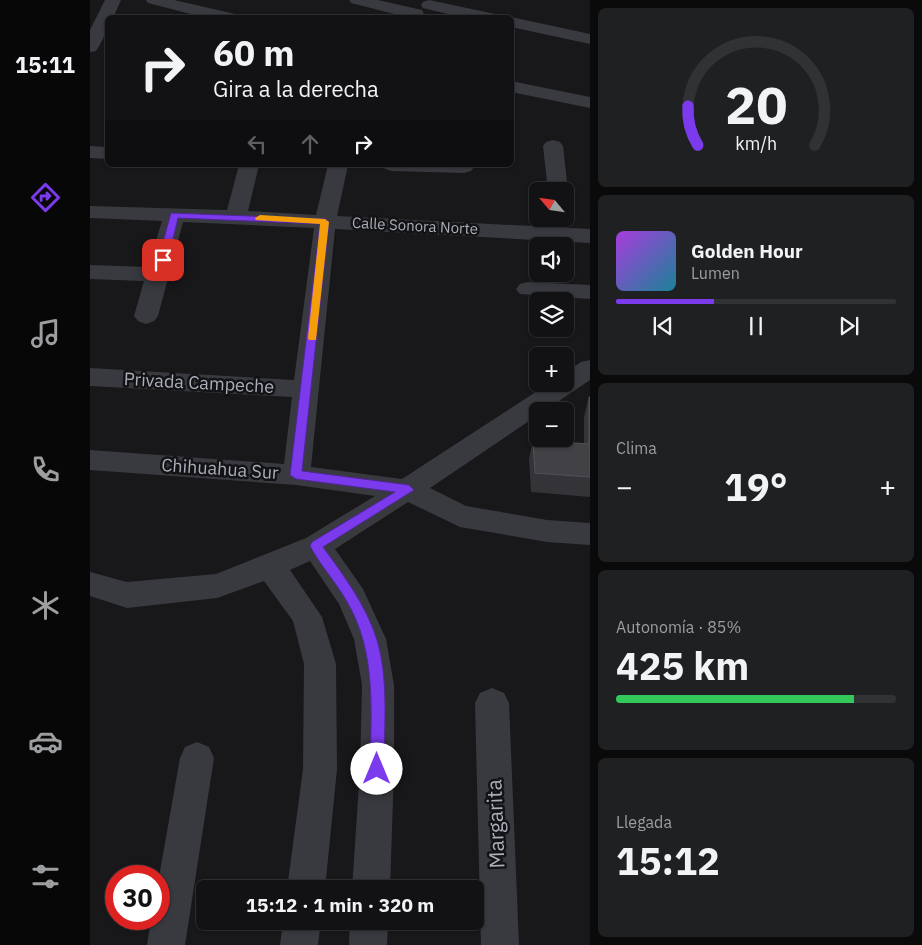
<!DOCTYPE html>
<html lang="es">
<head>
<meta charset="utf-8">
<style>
	body { margin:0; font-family:"IBM Plex Sans",sans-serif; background:#1f2022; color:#f1f3f6; height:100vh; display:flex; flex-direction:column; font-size:19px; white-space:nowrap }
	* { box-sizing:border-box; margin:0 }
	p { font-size:16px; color:#9c9ea0 }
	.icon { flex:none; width:28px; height:28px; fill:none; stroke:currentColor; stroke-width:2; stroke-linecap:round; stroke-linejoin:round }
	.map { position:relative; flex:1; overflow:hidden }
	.panel { display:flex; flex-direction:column; gap:8px; padding:8px; background:#0a0a0b; width:332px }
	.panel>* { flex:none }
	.guide { position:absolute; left:15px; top:15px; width:409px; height:152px; border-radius:8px; box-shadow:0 1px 4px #0004,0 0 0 1px #313234; background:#121214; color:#f1f3f6; overflow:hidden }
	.needle { width:32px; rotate:299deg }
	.controls { position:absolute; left:439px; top:182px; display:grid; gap:10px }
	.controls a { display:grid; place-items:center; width:45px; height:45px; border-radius:8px; background:#121214; box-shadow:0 1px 4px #0004,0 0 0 1px #313234; font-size:25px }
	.speed { position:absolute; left:15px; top:865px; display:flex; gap:10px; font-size:25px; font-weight:700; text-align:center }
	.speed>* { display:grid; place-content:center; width:65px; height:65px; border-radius:50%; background:#121214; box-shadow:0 1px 4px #0004,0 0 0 1px #313234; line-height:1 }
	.speed .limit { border:8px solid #d22; background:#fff; color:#111 }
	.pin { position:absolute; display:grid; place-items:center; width:42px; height:42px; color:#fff; margin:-21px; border-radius:10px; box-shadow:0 2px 8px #0006 }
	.me { position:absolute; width:55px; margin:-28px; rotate:0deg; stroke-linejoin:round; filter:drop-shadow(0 0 4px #0008) }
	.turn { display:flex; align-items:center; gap:18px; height:105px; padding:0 25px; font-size:22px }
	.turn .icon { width:65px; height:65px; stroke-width:2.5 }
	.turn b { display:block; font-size:35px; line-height:42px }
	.lanes { display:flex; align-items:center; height:48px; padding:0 25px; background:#0003; justify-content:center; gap:25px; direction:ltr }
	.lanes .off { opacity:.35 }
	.big { font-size:38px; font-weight:700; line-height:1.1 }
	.panel .tile { flex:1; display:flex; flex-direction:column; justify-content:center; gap:8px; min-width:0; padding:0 18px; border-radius:8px; background:#1f2022 }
	.panel .dial { align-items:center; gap:0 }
	.dial svg { height:130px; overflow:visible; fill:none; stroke:#313234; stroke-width:7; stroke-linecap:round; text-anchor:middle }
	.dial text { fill:#f1f3f6; stroke:none }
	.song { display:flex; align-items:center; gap:15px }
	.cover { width:60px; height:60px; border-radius:8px; background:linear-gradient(135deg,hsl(280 70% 55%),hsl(190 70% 35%)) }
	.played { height:5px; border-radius:2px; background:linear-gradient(90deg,#7c3aed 35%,#313234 35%) }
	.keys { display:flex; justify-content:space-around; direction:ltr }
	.heat { display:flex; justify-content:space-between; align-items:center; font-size:28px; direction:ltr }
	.charge { height:8px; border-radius:4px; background:linear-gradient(90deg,#34c759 85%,#313234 0) }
	.trip { position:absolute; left:106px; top:880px; width:288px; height:50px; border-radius:8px; background:#121214; box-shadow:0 1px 4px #0004,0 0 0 1px #313234; font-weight:700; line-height:50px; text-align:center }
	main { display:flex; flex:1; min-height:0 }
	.tab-bar { display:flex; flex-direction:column; width:90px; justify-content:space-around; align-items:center; background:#070708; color:#9c9ea0 }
	.tab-bar .icon { width:35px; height:35px }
	.tab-bar .current { color:#7c3aed }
	.tab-bar b { font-size:22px; color:#f1f3f6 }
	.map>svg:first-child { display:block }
</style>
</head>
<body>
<main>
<nav class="tab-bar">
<b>15:11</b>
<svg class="icon current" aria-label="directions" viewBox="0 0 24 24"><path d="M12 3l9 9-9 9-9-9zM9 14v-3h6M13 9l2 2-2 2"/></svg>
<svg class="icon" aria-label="music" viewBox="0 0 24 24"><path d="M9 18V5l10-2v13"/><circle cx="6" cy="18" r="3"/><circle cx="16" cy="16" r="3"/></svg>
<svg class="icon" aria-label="phone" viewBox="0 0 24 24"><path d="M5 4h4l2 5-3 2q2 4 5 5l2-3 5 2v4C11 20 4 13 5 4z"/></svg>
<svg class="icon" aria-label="climate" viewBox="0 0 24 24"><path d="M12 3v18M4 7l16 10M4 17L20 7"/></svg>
<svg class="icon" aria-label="car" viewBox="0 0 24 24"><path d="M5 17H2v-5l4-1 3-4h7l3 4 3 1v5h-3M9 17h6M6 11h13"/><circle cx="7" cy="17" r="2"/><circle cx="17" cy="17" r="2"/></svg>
<svg class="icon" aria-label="filters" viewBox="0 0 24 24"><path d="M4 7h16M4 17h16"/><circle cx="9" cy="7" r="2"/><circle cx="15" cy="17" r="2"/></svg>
</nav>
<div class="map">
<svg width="500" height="945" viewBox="0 0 500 945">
	<rect width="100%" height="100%" fill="#18181a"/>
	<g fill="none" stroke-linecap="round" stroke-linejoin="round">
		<g fill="#393a3f" fill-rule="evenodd">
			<path d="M 15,0 L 31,0 L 23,18 L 18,18 C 18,30 13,40 6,51 L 0,52 L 0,30 Z"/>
			<polygon points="56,0 84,0 145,14 147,18 116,18 58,3"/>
			<polygon points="259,0 288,0 332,10 334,14 332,18 320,18 261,3"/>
			<polygon points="339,0 405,14 407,18 374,18 333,8 331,5 333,2"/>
			<polygon points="421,17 500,34 500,44 421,27 421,18 419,18"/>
			<polygon points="421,81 500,97 500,108 421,92"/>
			<polygon points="463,140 470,142 473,146 478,191 475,195 475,191 458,191 453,146 456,142"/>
			<polygon points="0,146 18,147 18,159 0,158"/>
			<polygon points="149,165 169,165 158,211 226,215 238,165 258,165 247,216 500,229 500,243 245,229 221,467 312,479 458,384 475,384 475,373 491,362 500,360 500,380 454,411 448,411 448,415 340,488 376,506 457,520 500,523 500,545 457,542 370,527 318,502 245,549 273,589 296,639 304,685 304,769 300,889 262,889 270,769 272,685 264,639 249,604 220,561 200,570 232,617 246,664 247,769 235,889 197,889 213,769 214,664 203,621 174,581 127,598 37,608 0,596 0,572 37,582 126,574 216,538 285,496 206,485 0,470 0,450 194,464 202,397 0,386 0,368 204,380 224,228 93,222 68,316 64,321 56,324 48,321 44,316 54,281 0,279 0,265 58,267 72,221 0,218 0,206 137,210"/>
			<polygon points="292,165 383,165 384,167 381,171 374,173 302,171 295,169"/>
			<polygon points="438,282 500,285 500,299 430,294 426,289 430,284"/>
			<polygon points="402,688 414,693 419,703 429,945 391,945 385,703 390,693"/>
			<polygon points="107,742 119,747 124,758 95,945 57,945 61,919 69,919 69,877 90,758 95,747"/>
			<polygon points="193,921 231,921 228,945 190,945"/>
			<polygon points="260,921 298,921 297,945 259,945"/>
		</g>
	</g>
	<polygon fill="#343438" points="499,397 500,397 500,497 441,492 439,459 443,440 494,444 494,417"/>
	<polygon fill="#414146" stroke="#515258" points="499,397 500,397 500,477 445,473 443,440 499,444"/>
	<path fill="#7c3aed" stroke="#51269a" d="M 81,213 L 235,219 L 239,222 L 212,471 L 319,485 L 324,490 L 233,547 C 254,576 276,605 287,640 C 299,681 294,726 294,769 L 292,774 L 287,776 L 282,774 L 280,769 C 281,712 287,651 256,600 C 245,581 230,565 220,546 L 222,542 L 305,492 L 206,479 L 200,475 L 230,224 L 88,218 L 78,260 L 73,262 L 68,260 Z"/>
	<polygon fill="#f59e0b" points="170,215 235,219 239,222 226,340 219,340 218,338 230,224 166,220 165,218"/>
	<g text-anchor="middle" stroke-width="5" stroke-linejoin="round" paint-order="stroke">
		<g font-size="15" fill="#aaaeba" stroke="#131315">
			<text transform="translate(325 226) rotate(3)" y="5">Calle Sonora Norte</text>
		</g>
		<g font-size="18" fill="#aaaeba" stroke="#131315">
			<text transform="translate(109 383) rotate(3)" y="6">Privada Campeche</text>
			<text transform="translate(130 469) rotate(4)" y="6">Chihuahua Sur</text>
		</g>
		<g font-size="21" fill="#aaaeba" stroke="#131315">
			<text transform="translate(406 824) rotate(-92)" y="7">Margarita</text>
		</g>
	</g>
</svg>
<div class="controls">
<a><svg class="needle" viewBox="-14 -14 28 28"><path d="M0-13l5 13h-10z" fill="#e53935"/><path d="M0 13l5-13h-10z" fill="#9c9ea0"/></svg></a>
<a><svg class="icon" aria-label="sound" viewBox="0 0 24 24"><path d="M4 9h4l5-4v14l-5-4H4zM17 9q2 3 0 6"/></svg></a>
<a><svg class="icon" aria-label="layers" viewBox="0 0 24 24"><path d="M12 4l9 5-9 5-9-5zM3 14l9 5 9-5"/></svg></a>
<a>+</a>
<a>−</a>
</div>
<div class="speed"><div class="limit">30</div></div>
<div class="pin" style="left:73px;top:260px;background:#d93025"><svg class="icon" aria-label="arrive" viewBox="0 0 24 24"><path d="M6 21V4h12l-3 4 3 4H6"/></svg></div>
<svg class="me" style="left:287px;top:769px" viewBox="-20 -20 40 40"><circle r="19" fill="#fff"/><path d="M0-13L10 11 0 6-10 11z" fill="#7c3aed"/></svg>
<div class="trip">15:12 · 1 min · 320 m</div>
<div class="guide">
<div class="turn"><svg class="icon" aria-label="right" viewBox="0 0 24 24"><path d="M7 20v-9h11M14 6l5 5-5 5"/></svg><div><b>60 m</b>Gira a la derecha</div></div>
<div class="lanes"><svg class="icon off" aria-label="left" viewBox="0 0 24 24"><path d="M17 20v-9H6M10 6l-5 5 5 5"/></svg><svg class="icon off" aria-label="ahead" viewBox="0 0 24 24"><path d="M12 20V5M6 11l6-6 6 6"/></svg><svg class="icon" aria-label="right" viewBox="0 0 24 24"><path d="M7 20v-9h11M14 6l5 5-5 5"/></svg></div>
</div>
</div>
<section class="panel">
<div class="tile dial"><svg viewBox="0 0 100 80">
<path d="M14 69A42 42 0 1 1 86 69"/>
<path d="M14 69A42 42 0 0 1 8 45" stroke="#7c3aed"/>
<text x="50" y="56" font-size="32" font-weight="700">20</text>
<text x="50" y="72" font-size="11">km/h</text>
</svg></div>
<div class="tile">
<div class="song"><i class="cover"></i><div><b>Golden Hour</b><p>Lumen</p></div></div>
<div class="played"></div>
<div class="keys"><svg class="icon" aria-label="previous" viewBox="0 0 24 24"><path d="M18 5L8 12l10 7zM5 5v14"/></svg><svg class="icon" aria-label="pause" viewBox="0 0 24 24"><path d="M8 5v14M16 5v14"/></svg><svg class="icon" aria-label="next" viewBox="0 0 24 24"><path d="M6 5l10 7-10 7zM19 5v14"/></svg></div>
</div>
<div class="tile"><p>Clima</p>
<div class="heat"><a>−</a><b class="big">19°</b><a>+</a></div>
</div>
<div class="tile"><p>Autonomía · 85%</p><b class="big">425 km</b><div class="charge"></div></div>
<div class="tile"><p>Llegada</p><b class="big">15:12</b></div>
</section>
</main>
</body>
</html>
